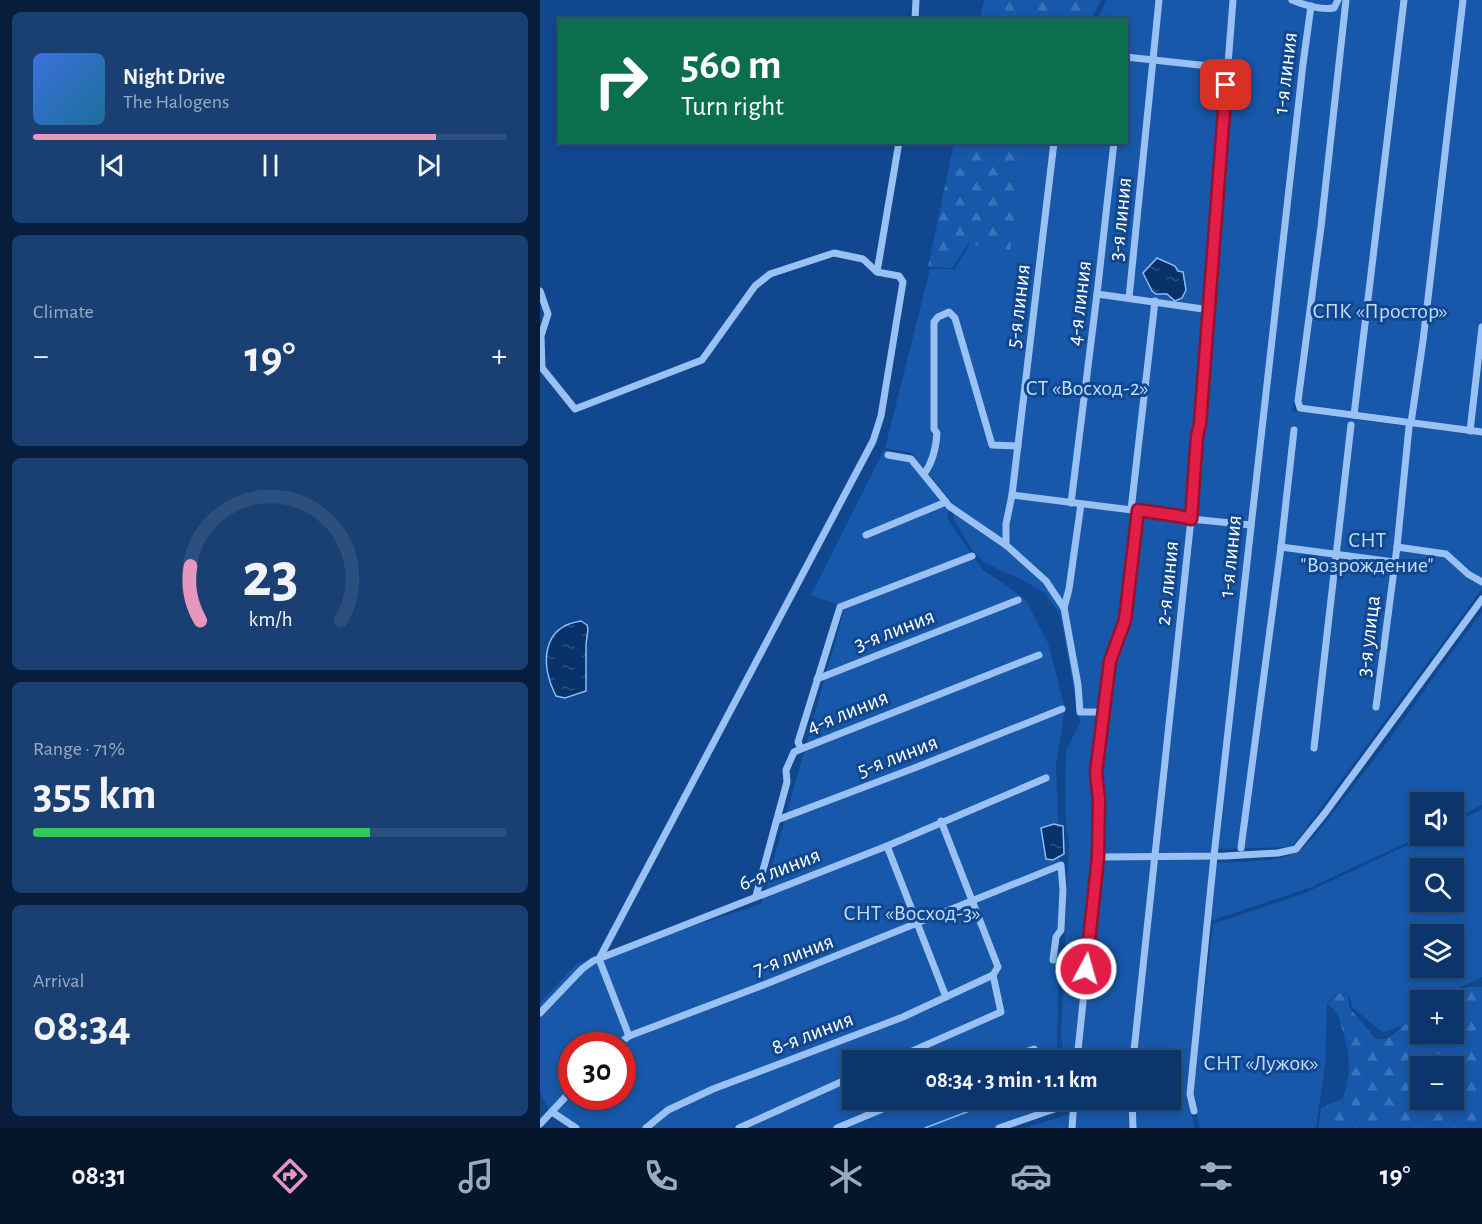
<!DOCTYPE html>
<html lang="en">
<head>
<meta charset="utf-8">
<style>
	body { margin:0; font-family:"Alegreya Sans",sans-serif; background:#1a4073; color:#f1f3f6; height:100vh; display:flex; flex-direction:column; font-size:22px; white-space:nowrap }
	* { box-sizing:border-box; margin:0 }
	p { font-size:20px; color:#9aabc1 }
	.icon { flex:none; width:33px; height:33px; fill:none; stroke:currentColor; stroke-width:2; stroke-linecap:round; stroke-linejoin:round }
	.map { position:relative; flex:1; overflow:hidden }
	.details { display:flex; flex-direction:column; gap:12px; padding:12px; background:#071d3b; width:540px }
	.details>* { flex:none }
	.banner { position:absolute; left:18px; top:18px; width:570px; height:126px; border-radius:0px; box-shadow:0 3px 9px #0003,0 0 0 2px #2c507e; background:#0b6e4f; color:#fff; overflow:hidden }
	.tools { position:absolute; left:870px; top:792px; display:grid; gap:12px }
	.tools a { display:grid; place-items:center; width:54px; height:54px; border-radius:0px; background:#0c356b; box-shadow:0 3px 9px #0003,0 0 0 2px #2c507e; font-size:30px }
	.speed { position:absolute; left:18px; top:1032px; display:flex; gap:12px; font-size:30px; font-weight:700; text-align:center }
	.speed>* { display:grid; place-content:center; width:78px; height:78px; border-radius:50%; background:#0c356b; box-shadow:0 3px 9px #0003,0 0 0 2px #2c507e; line-height:1 }
	.speed .limit { border:9px solid #d22; background:#fff; color:#111 }
	.pin { position:absolute; display:grid; place-items:center; width:51px; height:51px; color:#fff; margin:-26px; border-radius:12px; box-shadow:0 3px 9px #0006 }
	.me { position:absolute; width:66px; margin:-33px; rotate:6deg; stroke-linejoin:round; filter:drop-shadow(0 0 4px #0008) }
	.turn { display:flex; align-items:center; gap:21px; height:126px; padding:0 24px; font-size:27px }
	.turn .icon { width:78px; height:78px; stroke-width:2.5 }
	.turn b { display:block; font-size:42px; line-height:51px }
	.big { font-size:45px; font-weight:700; line-height:1.1 }
	.details .tile { flex:1; display:flex; flex-direction:column; justify-content:center; gap:9px; min-width:0; padding:0 21px; border-radius:9px; background:#1a4073 }
	.details .dial { align-items:center; gap:0 }
	.dial svg { height:156px; overflow:visible; fill:none; stroke:#2c507e; stroke-width:7; stroke-linecap:round; text-anchor:middle }
	.dial text { fill:#f1f3f6; stroke:none }
	.song { display:flex; align-items:center; gap:18px }
	.cover { width:72px; height:72px; border-radius:9px; background:linear-gradient(135deg,hsl(220 70% 55%),hsl(200 70% 35%)) }
	.played { height:6px; border-radius:3px; background:linear-gradient(90deg,#e797bd 85%,#2c507e 85%) }
	.keys { display:flex; justify-content:space-around; direction:ltr }
	.heat { display:flex; justify-content:space-between; align-items:center; font-size:33px; direction:ltr }
	.charge { height:9px; border-radius:4px; background:linear-gradient(90deg,#34c759 71%,#2c507e 0) }
	.trip { position:absolute; left:302px; top:1050px; width:339px; height:60px; border-radius:0px; background:#0c356b; box-shadow:0 3px 9px #0003,0 0 0 2px #2c507e; font-weight:700; line-height:60px; text-align:center }
	.menu { display:flex; height:96px; justify-content:space-around; align-items:center; background:#05152b; color:#9aabc1 }
	.menu .icon { width:42px; height:42px }
	.menu .on { color:#e797bd }
	.menu b { font-size:27px; color:#f1f3f6 }
	main { display:flex; flex:1; min-height:0 }
	.map>svg:first-child { display:block }
</style>
</head>
<body>
<main>
<section class="details">
<div class="tile">
<div class="song"><i class="cover"></i><div><b>Night Drive</b><p>The Halogens</p></div></div>
<div class="played"></div>
<div class="keys"><svg class="icon" aria-label="previous" viewBox="0 0 24 24"><path d="M18 5L8 12l10 7zM5 5v14"/></svg><svg class="icon" aria-label="pause" viewBox="0 0 24 24"><path d="M8 5v14M16 5v14"/></svg><svg class="icon" aria-label="next" viewBox="0 0 24 24"><path d="M6 5l10 7-10 7zM19 5v14"/></svg></div>
</div>
<div class="tile"><p>Climate</p>
<div class="heat"><a>−</a><b class="big">19°</b><a>+</a></div>
</div>
<div class="tile dial"><svg viewBox="0 0 100 80">
<path d="M14 69A42 42 0 1 1 86 69"/>
<path d="M14 69A42 42 0 0 1 9 41" stroke="#e797bd"/>
<text x="50" y="56" font-size="32" font-weight="700">23</text>
<text x="50" y="72" font-size="11">km/h</text>
</svg></div>
<div class="tile"><p>Range · 71%</p><b class="big">355 km</b><div class="charge"></div></div>
<div class="tile"><p>Arrival</p><b class="big">08:34</b></div>
</section>
<div class="map">
<svg width="942" height="1128" viewBox="0 0 942 1128">
	<defs>
		<pattern id="forest-firs" width="22" height="20" patternUnits="userSpaceOnUse" patternTransform="scale(1.5)"><rect width="22" height="20" fill="#1758aa"/><path d="M5 1l3.5 6h-7zM16 11l3.5 6h-7z" fill="#3a71b7"/></pattern>
		<pattern id="water-ripples" width="26" height="14" patternUnits="userSpaceOnUse" patternTransform="scale(1.5)"><rect width="26" height="14" fill="#09326b"/><path d="M2 4q2-2 4 0t4 0M15 11q2-2 4 0t4 0" fill="none" stroke="#2e5181"/></pattern>
	</defs>
	<rect width="100%" height="100%" fill="#10478f"/>
	<g fill="#1758aa" fill-rule="evenodd">
		<polygon points="567,0 942,0 942,429 754,403 752,411 942,436 942,589 752,847 678,849 752,128 647,1097 655,1128 530,1128 532,1100 630,1100 630,1060 525,1060 521,1038 529,845 525,812 526,751 540,722 520,615 505,593 484,581 445,563 433,551 413,518 414,505 372,453 345,448 390,269 415,269 488,143 586,142 586,20 557,19"/>
		<path d="M 344,450 L 373,457 L 410,504 L 407,518 L 442,569 L 485,599 L 508,643 L 525,708 L 516,764 L 520,873 L 517,1050 L 519,1060 L 312,1060 L 312,1100 L 528,1100 L 530,1107 L 471,1128 L 33,1128 L 10,1112 L 0,1092 L 0,1003 L 36,964 L 221,904 L 305,607 L 271,595 ZM 32,1046 L 82,1046 L 82,1096 L 32,1096 Z"/>
		<path d="M 942,612 L 942,805 L 914,819 L 914,802 L 880,802 L 881,836 L 769,888 L 670,921 L 675,863 C 693,862 743,862 757,852 C 776,839 790,815 805,797 C 853,737 895,673 942,612 Z"/>
		<path d="M 942,809 L 942,977 L 893,1000 L 880,1000 L 880,1011 L 866,1025 L 842,1032 L 813,1008 L 809,995 L 803,992 L 795,995 L 787,1003 L 785,1065 L 776,1128 L 660,1128 L 652,1094 L 673,924 L 765,893 L 887,836 L 914,836 L 914,823 ZM 880,868 L 914,868 L 914,902 L 880,902 ZM 880,934 L 914,934 L 914,968 L 880,968 Z"/>
	</g>
	<g fill="url(#forest-firs)" fill-rule="evenodd">
		<polygon points="444,0 561,0 551,19 440,19"/>
		<polygon points="414,143 487,143 475,167 487,185 470,250 428,244 412,268 388,267"/>
		<path d="M 929,987 L 942,987 L 942,1128 L 778,1128 L 781,1108 L 803,1098 C 811,1070 811,1059 803,1032 C 799,1018 798,1011 787,1004 L 796,995 L 802,992 L 808,995 L 809,1007 L 836,1039 L 847,1039 L 880,1013 L 880,1034 L 914,1034 L 914,1000 L 896,1000 L 916,990 ZM 880,1066 L 914,1066 L 914,1100 L 880,1100 Z"/>
		<polygon points="530,1114 529,1128 485,1128"/>
	</g>
	<g fill="url(#water-ripples)" stroke="#8abcf7" stroke-width="1.5">
		<polygon points="617,258 635,266 638,271 643,272 646,290 642,298 635,301 627,294 616,294 612,291 603,273"/>
		<path d="M 41,621 L 47,625 L 48,629 L 46,644 L 46,691 L 25,698 L 16,696 C 1,666 0,627 41,621 Z"/>
		<polygon points="514,824 523,826 524,854 513,860 506,859 501,828"/>
	</g>
	<g fill="none" stroke-linecap="round" stroke-linejoin="round">
		<polyline stroke="#8abcf7" stroke-width="1.5" points="385,1128 458,1100"/>
		<g stroke="#99c1f3" stroke-width="7">
			<path d="M 752,0 C 764,5 781,10 794,8 L 798,0"/>
			<polyline points="806,0 781,227 758,401 760,408 942,432"/>
			<polyline points="375,20 376,0"/>
			<polyline points="586,57 687,68"/>
			<polyline points="337,272 359,142"/>
			<polyline points="0,291 8,314 1,336 2,368 35,409 162,360 215,286 230,274 294,253 323,259 337,272 359,276 363,282 341,416 333,441 59,959 89,1036"/>
			<polyline points="557,294 670,310"/>
			<polyline points="589,298 619,0"/>
			<polyline points="814,415 864,0"/>
			<polyline points="871,423 883,341 923,0"/>
			<polyline points="930,431 942,327"/>
			<path d="M 384,474 C 393,462 396,448 397,433 L 394,429 L 394,322 L 398,317 L 409,312 L 415,318 L 452,445 L 478,446"/>
			<polyline points="472,495 640,516 651,519 711,525"/>
			<polyline points="406,502 409,506 466,545 506,581 524,608"/>
			<polyline points="531,503 557,294 574,142"/>
			<polyline points="541,504 529,589 524,608 538,685 540,712 564,712"/>
			<polyline points="591,510 615,301"/>
			<polyline points="326,535 406,502 371,459 348,455"/>
			<polyline points="466,545 466,524 472,495 514,142"/>
			<polyline points="741,547 854,562"/>
			<polyline points="857,547 906,554 928,574 942,582"/>
			<polyline points="277,679 478,600"/>
			<polyline points="836,707 857,547 869,427"/>
			<polyline points="774,748 811,425"/>
			<polyline points="261,749 499,655"/>
			<polyline points="237,820 377,767 522,709"/>
			<polyline points="347,846 406,997"/>
			<polyline points="701,848 741,547 754,430"/>
			<polyline points="558,857 685,856 738,853 756,849 785,813 942,599"/>
			<polyline points="216,896 247,782 246,770 254,752 261,749 258,742 300,607 432,556"/>
			<polyline points="0,1013 42,969 53,961 347,846 506,778"/>
			<polyline points="76,1046 89,1036 226,984 521,865 523,890 521,930 516,937 513,960"/>
			<polyline points="352,1060 461,1012 453,975 458,967 401,821"/>
			<polyline points="462,1060 494,1049"/>
			<polyline points="537,1060 558,857 559,799 556,773 570,661 585,620 598,510"/>
			<polyline points="593,1060 651,519 657,436 660,424 693,0"/>
			<polyline points="592,1100 593,1128"/>
			<polyline points="654,1111 650,1094 674,856 763,64 771,6"/>
			<polyline points="12,1112 36,1128"/>
			<polyline points="0,1124 32,1090"/>
			<polyline points="106,1128 128,1110 173,1089 363,1017 453,975"/>
			<polyline points="199,1128 312,1077"/>
			<polyline points="297,1128 364,1100"/>
			<polyline points="459,1128 529,1104"/>
			<polyline points="532,1128 534,1100"/>
		</g>
	</g>
	<g fill="none" stroke-linecap="round" stroke-linejoin="round">
		<defs>
			<polyline id="route" points="546,969 558,857 559,799 556,773 570,661 585,620 598,510 639,516 651,519 657,436 660,424 686,85"/>
		</defs>
		<use href="#route" stroke="#92132f" stroke-width="15"/>
		<use href="#route" stroke="#e11d48" stroke-width="10"/>
	</g>
	<g text-anchor="middle" stroke-width="6" stroke-linejoin="round" paint-order="stroke">
		<g font-size="22" fill="#fff" stroke="#10478f">
			<text transform="translate(744 73) rotate(-83)" y="8">1-я линия</text>
			<text transform="translate(579 219) rotate(-84)" y="8">3-я линия</text>
			<text transform="translate(538 303) rotate(-83)" y="8">4-я линия</text>
			<text transform="translate(477 306) rotate(-83)" y="8">5-я линия</text>
			<text transform="translate(689 556) rotate(-84)" y="8">1-я линия</text>
			<text transform="translate(626 583) rotate(-84)" y="8">2-я линия</text>
			<text transform="translate(354 629) rotate(-21)" y="8">3-я линия</text>
			<text transform="translate(827 636) rotate(-83)" y="8">3-я улица</text>
			<text transform="translate(307 711) rotate(-22)" y="8">4-я линия</text>
			<text transform="translate(357 755) rotate(-21)" y="8">5-я линия</text>
			<text transform="translate(239 868) rotate(-21)" y="8">6-я линия</text>
			<text transform="translate(253 954) rotate(-21)" y="8">7-я линия</text>
			<text transform="translate(272 1032) rotate(-21)" y="8">8-я линия</text>
		</g>
		<g font-size="22" fill="#c0dcfe" stroke="#10478f">
			<text x="840" y="318">СПК «Простор»</text>
			<text x="547" y="395">СТ «Восход-2»</text>
			<text x="827" y="547">СНТ<tspan x="827" dy="25">"Возрождение"</tspan></text>
			<text x="372" y="920">СНТ «Восход-3»</text>
			<text x="721" y="1070">СНТ «Лужок»</text>
		</g>
	</g>
</svg>
<div class="tools">
<a><svg class="icon" aria-label="sound" viewBox="0 0 24 24"><path d="M4 9h4l5-4v14l-5-4H4zM17 9q2 3 0 6"/></svg></a>
<a><svg class="icon" aria-label="search" viewBox="0 0 24 24"><circle cx="10" cy="10" r="6"/><path d="M15 15l6 6"/></svg></a>
<a><svg class="icon" aria-label="layers" viewBox="0 0 24 24"><path d="M12 4l9 5-9 5-9-5zM3 14l9 5 9-5"/></svg></a>
<a>+</a>
<a>−</a>
</div>
<div class="speed"><div class="limit">30</div></div>
<div class="pin" style="left:686px;top:85px;background:#d93025"><svg class="icon" aria-label="arrive" viewBox="0 0 24 24"><path d="M6 21V4h12l-3 4 3 4H6"/></svg></div>
<svg class="me" style="left:546px;top:969px" viewBox="-20 -20 40 40"><circle r="17" fill="#e11d48" stroke="#fff" stroke-width="3"/><path d="M0-11L8 9 0 5-8 9z" fill="#fff"/></svg>
<div class="trip">08:34 · 3 min · 1.1 km</div>
<div class="banner">
<div class="turn"><svg class="icon" aria-label="right" viewBox="0 0 24 24"><path d="M7 20v-9h11M14 6l5 5-5 5"/></svg><div><b>560 m</b>Turn right</div></div>
</div>
</div>
</main>
<nav class="menu">
<b>08:31</b>
<svg class="icon on" aria-label="directions" viewBox="0 0 24 24"><path d="M12 3l9 9-9 9-9-9zM9 14v-3h6M13 9l2 2-2 2"/></svg>
<svg class="icon" aria-label="music" viewBox="0 0 24 24"><path d="M9 18V5l10-2v13"/><circle cx="6" cy="18" r="3"/><circle cx="16" cy="16" r="3"/></svg>
<svg class="icon" aria-label="phone" viewBox="0 0 24 24"><path d="M5 4h4l2 5-3 2q2 4 5 5l2-3 5 2v4C11 20 4 13 5 4z"/></svg>
<svg class="icon" aria-label="climate" viewBox="0 0 24 24"><path d="M12 3v18M4 7l16 10M4 17L20 7"/></svg>
<svg class="icon" aria-label="car" viewBox="0 0 24 24"><path d="M5 17H2v-5l4-1 3-4h7l3 4 3 1v5h-3M9 17h6M6 11h13"/><circle cx="7" cy="17" r="2"/><circle cx="17" cy="17" r="2"/></svg>
<svg class="icon" aria-label="filters" viewBox="0 0 24 24"><path d="M4 7h16M4 17h16"/><circle cx="9" cy="7" r="2"/><circle cx="15" cy="17" r="2"/></svg>
<b>19°</b>
</nav>
</body>
</html>
